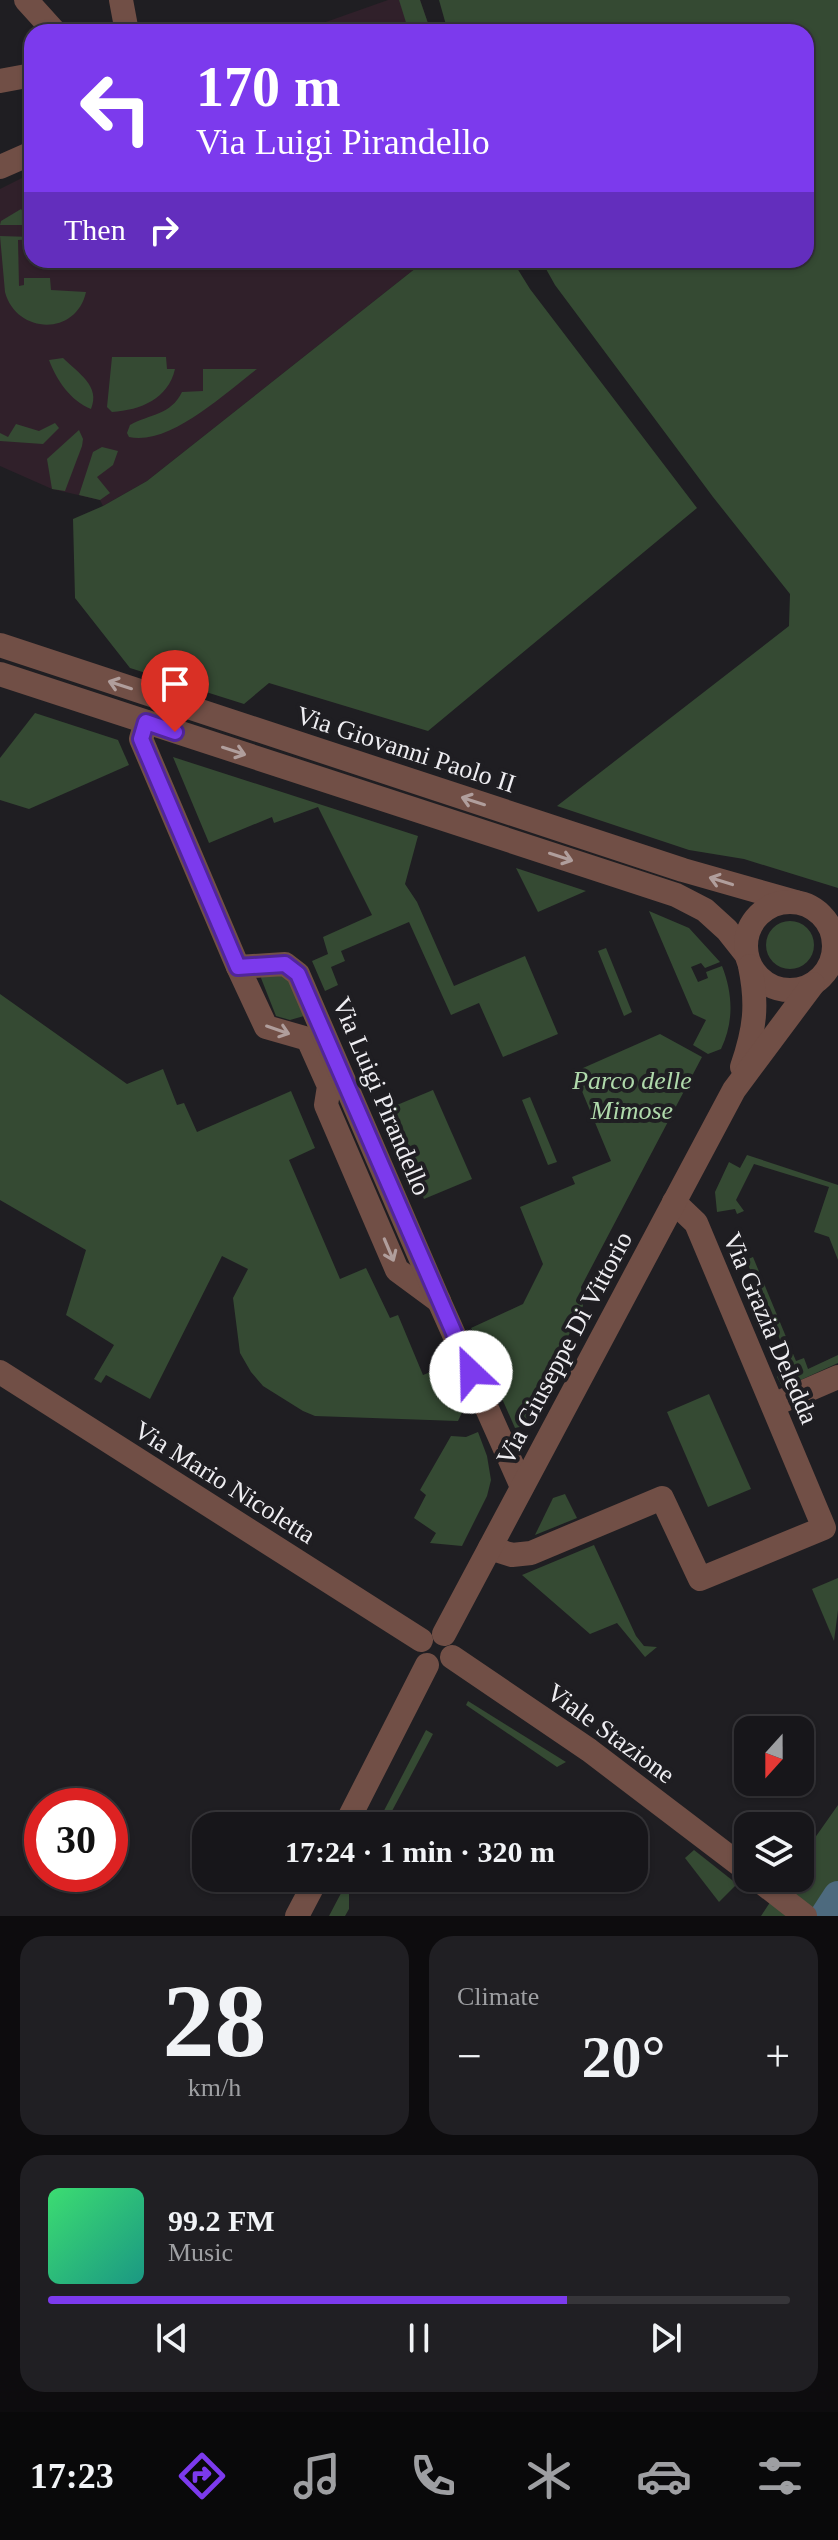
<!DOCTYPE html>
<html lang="en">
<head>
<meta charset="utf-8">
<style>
	body { margin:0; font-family:Georgia,serif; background:#201f23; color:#f1f3f6; height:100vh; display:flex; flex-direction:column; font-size:30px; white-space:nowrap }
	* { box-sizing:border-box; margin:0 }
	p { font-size:26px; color:#9e9fa2 }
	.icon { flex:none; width:44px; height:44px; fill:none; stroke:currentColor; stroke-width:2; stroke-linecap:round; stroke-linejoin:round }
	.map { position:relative; height:1916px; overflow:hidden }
	.panel { display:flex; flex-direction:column; gap:20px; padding:20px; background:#0d0c0e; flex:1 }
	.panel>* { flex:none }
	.top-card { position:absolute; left:24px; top:24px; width:790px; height:244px; border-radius:24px; box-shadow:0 2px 6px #0004,0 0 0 2px #363539; background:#7c3aed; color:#fff; overflow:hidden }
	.needle { width:52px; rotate:201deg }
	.controls { position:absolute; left:734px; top:1716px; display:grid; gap:16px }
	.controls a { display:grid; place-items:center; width:80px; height:80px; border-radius:16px; background:#17161a; box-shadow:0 2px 6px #0004,0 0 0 2px #363539; font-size:40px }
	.speed { position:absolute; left:24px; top:1788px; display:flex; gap:16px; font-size:40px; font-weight:700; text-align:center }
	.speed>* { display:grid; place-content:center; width:104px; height:104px; border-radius:50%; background:#17161a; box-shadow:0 2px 6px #0004,0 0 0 2px #363539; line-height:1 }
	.speed .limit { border:12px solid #d22; background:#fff; color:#111 }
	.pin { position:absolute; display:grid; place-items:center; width:68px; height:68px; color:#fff; margin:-82px -34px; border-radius:50% 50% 50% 0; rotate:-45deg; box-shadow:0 0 8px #0007 }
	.pin .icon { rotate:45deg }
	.me { position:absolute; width:88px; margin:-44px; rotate:336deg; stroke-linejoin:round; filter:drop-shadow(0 0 6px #0008) }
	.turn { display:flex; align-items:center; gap:28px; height:168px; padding:0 40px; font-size:36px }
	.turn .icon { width:104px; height:104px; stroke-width:2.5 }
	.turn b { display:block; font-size:56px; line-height:68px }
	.then { display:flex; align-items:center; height:76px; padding:0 40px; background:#0003; gap:16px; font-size:30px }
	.big { font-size:60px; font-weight:600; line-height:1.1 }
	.panel .card { flex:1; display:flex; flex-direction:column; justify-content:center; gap:12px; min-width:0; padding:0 28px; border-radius:24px; background:#201f23 }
	.panel .dial { align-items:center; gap:0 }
	.dial b { font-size:104px; line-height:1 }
	.song { display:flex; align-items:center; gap:24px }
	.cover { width:96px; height:96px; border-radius:12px; background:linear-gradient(135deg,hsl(140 70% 55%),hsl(170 70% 35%)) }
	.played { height:8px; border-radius:4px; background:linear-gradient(90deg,#7c3aed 70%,#363539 70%) }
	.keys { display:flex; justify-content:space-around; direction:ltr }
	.heat { display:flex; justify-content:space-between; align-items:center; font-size:44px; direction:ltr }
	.panel .tiles { flex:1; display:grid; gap:20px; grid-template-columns:1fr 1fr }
	.card:last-child { grid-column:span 2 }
	.trip { position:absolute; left:192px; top:1812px; width:456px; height:80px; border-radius:24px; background:#17161a; box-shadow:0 2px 6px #0004,0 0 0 2px #363539; font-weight:600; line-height:80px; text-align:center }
	.dock { display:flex; height:128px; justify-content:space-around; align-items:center; background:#09090a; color:#9e9fa2 }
	.dock .icon { width:56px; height:56px }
	.dock .active { color:#7c3aed }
	.dock b { font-size:36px; color:#f1f3f6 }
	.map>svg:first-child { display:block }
</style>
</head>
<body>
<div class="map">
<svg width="838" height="1916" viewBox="0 0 838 1916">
	<rect width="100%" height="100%" fill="#1f1e22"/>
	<g fill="#30202a">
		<polygon points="388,0 420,0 431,32 306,32 323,23"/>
		<polygon points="32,173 32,260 426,260 147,481 103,506 100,500 52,489 0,466 0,189"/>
	</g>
	<g fill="#354a33">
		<polygon points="399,0 420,0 431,32 409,32"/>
		<polygon points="439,0 838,0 838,888 744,859 689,850 557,806 789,626 790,594 713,497 555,285 541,260 806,260 806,32 448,32"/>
		<polygon points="21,209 28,217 27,225 0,225 1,221"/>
		<path d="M 0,236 L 32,237 L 32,239 L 18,240 L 19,286 L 24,285 L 24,278 L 50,278 L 51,290 L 86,292 C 76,337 16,334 5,292 Z"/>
		<polygon points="426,260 512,260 530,289 697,508 428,731 269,683 244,704 130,668 75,598 73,519 103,506 147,481"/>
		<path d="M 112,357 L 166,357 L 167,369 L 175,369 C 168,399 141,410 112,412 L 107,407 Z"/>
		<path d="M 63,358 C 78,373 101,386 91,409 C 70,400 57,381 49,360 Z"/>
		<path d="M 203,369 L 257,369 C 225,393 170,446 129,437 L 127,433 L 130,425 C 150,414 171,415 182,392 L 203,391 Z"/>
		<polygon points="55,423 59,428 43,444 0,441 0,433 8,437 16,424 39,431"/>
		<polygon points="79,430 83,439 82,446 65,491 52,489 47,459"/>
		<polygon points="102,447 118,451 113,465 97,477 110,493 100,500 79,495 93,452"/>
		<polygon points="35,713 118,740 129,765 29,809 0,800 0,758"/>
		<polygon points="173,757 418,836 405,884 417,902 454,986 525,956 558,1034 503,1057 479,1003 451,1015 409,922 341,951 345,961 331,967 338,985 325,991 312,961 328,954 323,937 372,915 318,807 274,823 272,817 209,843"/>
		<polygon points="516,868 586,891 538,912"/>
		<path d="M 649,911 L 689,928 L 720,962 L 705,968 L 701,963 L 691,967 L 698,982 L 708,978 L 706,972 L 722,966 C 733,994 734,1022 721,1049 L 708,1054 L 693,1045 L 706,1020 L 693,1014 Z"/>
		<circle cx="790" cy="945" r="24"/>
		<polygon points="606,948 632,1012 624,1016 598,951"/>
		<polygon points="263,974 287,975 304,1016 290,1020 276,1016 261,978"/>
		<polygon points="0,994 127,1084 163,1069 177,1105 184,1103 197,1132 291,1091 315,1148 289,1160 340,1279 366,1268 390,1318 398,1315 423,1375 448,1365 466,1404 458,1421 315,1416 303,1411 263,1386 251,1372 240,1353 233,1298 248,1269 222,1256 150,1399 106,1375 101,1383 94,1379 114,1345 66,1315 86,1250 0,1200"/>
		<polygon points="660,1034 702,1057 581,1287 583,1306 524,1426 515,1428 471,1328 523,1304 543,1264 520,1207 575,1184 572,1177 611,1161 574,1072"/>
		<polygon points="433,1090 472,1179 424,1199 385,1110"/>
		<polygon points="530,1097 557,1162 548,1165 522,1100"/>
		<polygon points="747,1155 838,1185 838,1260 829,1237 814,1232 829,1187 754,1164 736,1200 744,1211 737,1214 735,1209 717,1212 715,1192 729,1162 740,1168"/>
		<polygon points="753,1257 796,1361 804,1358 808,1369 838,1355 838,1363 783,1388 777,1377 787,1356 746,1260"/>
		<polygon points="709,1394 751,1489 708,1507 667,1412"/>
		<polygon points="478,1432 487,1456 491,1480 487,1496 462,1546 430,1543 436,1533 414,1518 426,1495 420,1490 451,1436 466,1437"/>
		<polygon points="565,1494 577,1518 535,1535 553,1498"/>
		<polygon points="594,1545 636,1636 644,1646 657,1647 645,1657 617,1623 590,1634 522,1575"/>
		<polygon points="838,1578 838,1610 834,1641 812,1589"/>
		<polygon points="468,1701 566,1762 557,1767 466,1705"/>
		<polygon points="426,1730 433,1734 384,1826 376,1826"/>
		<polygon points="838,1805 838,1916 761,1916 786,1878 800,1878 800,1859"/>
		<polygon points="694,1850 737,1884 719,1902 685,1858"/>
		<polygon points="349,1878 357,1878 349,1892 349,1909 345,1916 329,1916"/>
	</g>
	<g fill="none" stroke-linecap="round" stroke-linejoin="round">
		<polyline stroke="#4d6a7e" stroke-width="30" points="825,1916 838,1896"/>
		<g stroke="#714f46" stroke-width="24">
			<polyline points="26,0 55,32"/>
			<polyline points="121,0 127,32"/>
			<polyline points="0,81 32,75"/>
			<polyline points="0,167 32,153"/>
			<polyline points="0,645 683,870 796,902"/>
			<polyline points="0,674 676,895 705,910 727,930 746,954"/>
			<polyline points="146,722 141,739 238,967 266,1027 308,1039 329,1086 326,1105 397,1270 439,1301"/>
			<circle cx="790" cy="946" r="44"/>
			<polyline points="238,967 285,964 298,974 439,1301 522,1487"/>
			<path d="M 742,1067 C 755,1029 758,1005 750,966"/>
			<polyline points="0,1372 421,1640"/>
			<polyline points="773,1405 838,1377"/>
			<polyline points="490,1548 512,1555 531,1553 662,1498 700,1579 824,1528 696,1223 674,1202"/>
			<polyline points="444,1634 734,1090 813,984"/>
			<polyline points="452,1657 589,1750 748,1871"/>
			<polyline points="345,1826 427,1665"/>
			<polyline points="756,1878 805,1916"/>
			<polyline points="297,1916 317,1878"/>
		</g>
	</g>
	<defs><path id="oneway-shaft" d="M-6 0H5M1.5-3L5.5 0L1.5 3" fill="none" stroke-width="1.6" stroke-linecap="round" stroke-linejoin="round" transform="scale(2)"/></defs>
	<g stroke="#b09e9c">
		<use href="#oneway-shaft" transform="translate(120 685) rotate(-162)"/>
		<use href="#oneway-shaft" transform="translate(234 751) rotate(18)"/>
		<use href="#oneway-shaft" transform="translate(473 801) rotate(-162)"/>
		<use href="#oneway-shaft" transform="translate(561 857) rotate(18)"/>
		<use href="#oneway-shaft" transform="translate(721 881) rotate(-163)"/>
		<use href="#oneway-shaft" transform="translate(278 1030) rotate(19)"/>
		<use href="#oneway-shaft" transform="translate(389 1250) rotate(67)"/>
	</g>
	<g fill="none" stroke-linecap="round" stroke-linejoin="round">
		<defs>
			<polyline id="route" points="175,732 146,722 141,739 238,967 285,964 298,974 471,1372"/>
		</defs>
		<use href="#route" stroke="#51269a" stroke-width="20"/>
		<use href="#route" stroke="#7c3aed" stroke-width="14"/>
	</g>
	<g text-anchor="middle" stroke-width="8" stroke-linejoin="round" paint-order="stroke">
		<g font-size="26" fill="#eeedf1" stroke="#1f1e22">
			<text transform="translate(406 749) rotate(18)" y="9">Via Giovanni Paolo II</text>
			<text transform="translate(382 1096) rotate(67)" y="9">Via Luigi Pirandello</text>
			<text transform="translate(771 1328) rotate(67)" y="9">Via Grazia Deledda</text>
			<text transform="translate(564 1348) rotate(-62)" y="9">Via Giuseppe Di Vittorio</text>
			<text transform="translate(225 1482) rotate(32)" y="9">Via Mario Nicoletta</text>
			<text transform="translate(611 1733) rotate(36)" y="9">Viale Stazione</text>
		</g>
		<g font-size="26" font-style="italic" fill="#afd9ab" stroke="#1f1e22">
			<text x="632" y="1089">Parco delle<tspan x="632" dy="30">Mimose</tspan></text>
		</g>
	</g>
</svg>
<div class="controls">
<a><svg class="needle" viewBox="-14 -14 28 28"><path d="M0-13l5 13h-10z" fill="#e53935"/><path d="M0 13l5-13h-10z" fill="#9e9fa2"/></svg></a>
<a><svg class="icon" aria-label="layers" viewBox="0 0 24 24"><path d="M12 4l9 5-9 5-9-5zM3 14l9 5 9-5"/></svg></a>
</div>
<div class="speed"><div class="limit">30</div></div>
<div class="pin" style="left:175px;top:732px;background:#d93025"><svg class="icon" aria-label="arrive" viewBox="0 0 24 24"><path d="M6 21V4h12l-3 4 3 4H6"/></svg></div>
<svg class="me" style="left:471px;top:1372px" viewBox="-20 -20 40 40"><circle r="19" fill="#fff"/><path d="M0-13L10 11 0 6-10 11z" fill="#7c3aed"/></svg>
<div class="trip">17:24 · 1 min · 320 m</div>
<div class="top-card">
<div class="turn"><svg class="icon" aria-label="left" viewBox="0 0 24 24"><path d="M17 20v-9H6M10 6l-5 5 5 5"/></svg><div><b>170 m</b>Via Luigi Pirandello</div></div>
<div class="then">Then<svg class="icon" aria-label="right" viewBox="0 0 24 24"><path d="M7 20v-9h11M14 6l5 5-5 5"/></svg></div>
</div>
</div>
<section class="panel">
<div class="tiles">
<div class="card dial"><b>28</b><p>km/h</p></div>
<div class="card"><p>Climate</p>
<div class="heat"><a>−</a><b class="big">20°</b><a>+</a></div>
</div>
<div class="card">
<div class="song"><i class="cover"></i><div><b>99.2 FM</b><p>Music</p></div></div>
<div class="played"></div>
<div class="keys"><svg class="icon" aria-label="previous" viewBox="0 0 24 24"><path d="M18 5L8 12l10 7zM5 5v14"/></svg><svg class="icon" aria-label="pause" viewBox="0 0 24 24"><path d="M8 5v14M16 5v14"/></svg><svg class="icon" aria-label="next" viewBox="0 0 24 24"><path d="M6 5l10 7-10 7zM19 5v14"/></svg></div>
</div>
</div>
</section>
<nav class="dock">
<b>17:23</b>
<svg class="icon active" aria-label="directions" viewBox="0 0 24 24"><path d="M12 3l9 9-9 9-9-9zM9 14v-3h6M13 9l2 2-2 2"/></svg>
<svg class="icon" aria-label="music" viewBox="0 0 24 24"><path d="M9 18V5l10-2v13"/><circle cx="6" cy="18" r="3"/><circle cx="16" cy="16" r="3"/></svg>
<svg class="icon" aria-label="phone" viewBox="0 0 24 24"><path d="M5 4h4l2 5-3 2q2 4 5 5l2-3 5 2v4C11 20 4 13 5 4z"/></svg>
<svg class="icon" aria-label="climate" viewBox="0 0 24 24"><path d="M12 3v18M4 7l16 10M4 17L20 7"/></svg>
<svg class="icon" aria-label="car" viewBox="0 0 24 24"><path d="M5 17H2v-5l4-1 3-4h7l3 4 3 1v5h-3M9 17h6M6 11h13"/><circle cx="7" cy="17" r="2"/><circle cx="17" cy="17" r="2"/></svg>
<svg class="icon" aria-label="filters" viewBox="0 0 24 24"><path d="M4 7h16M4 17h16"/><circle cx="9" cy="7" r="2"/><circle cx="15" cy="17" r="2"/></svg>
</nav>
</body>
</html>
